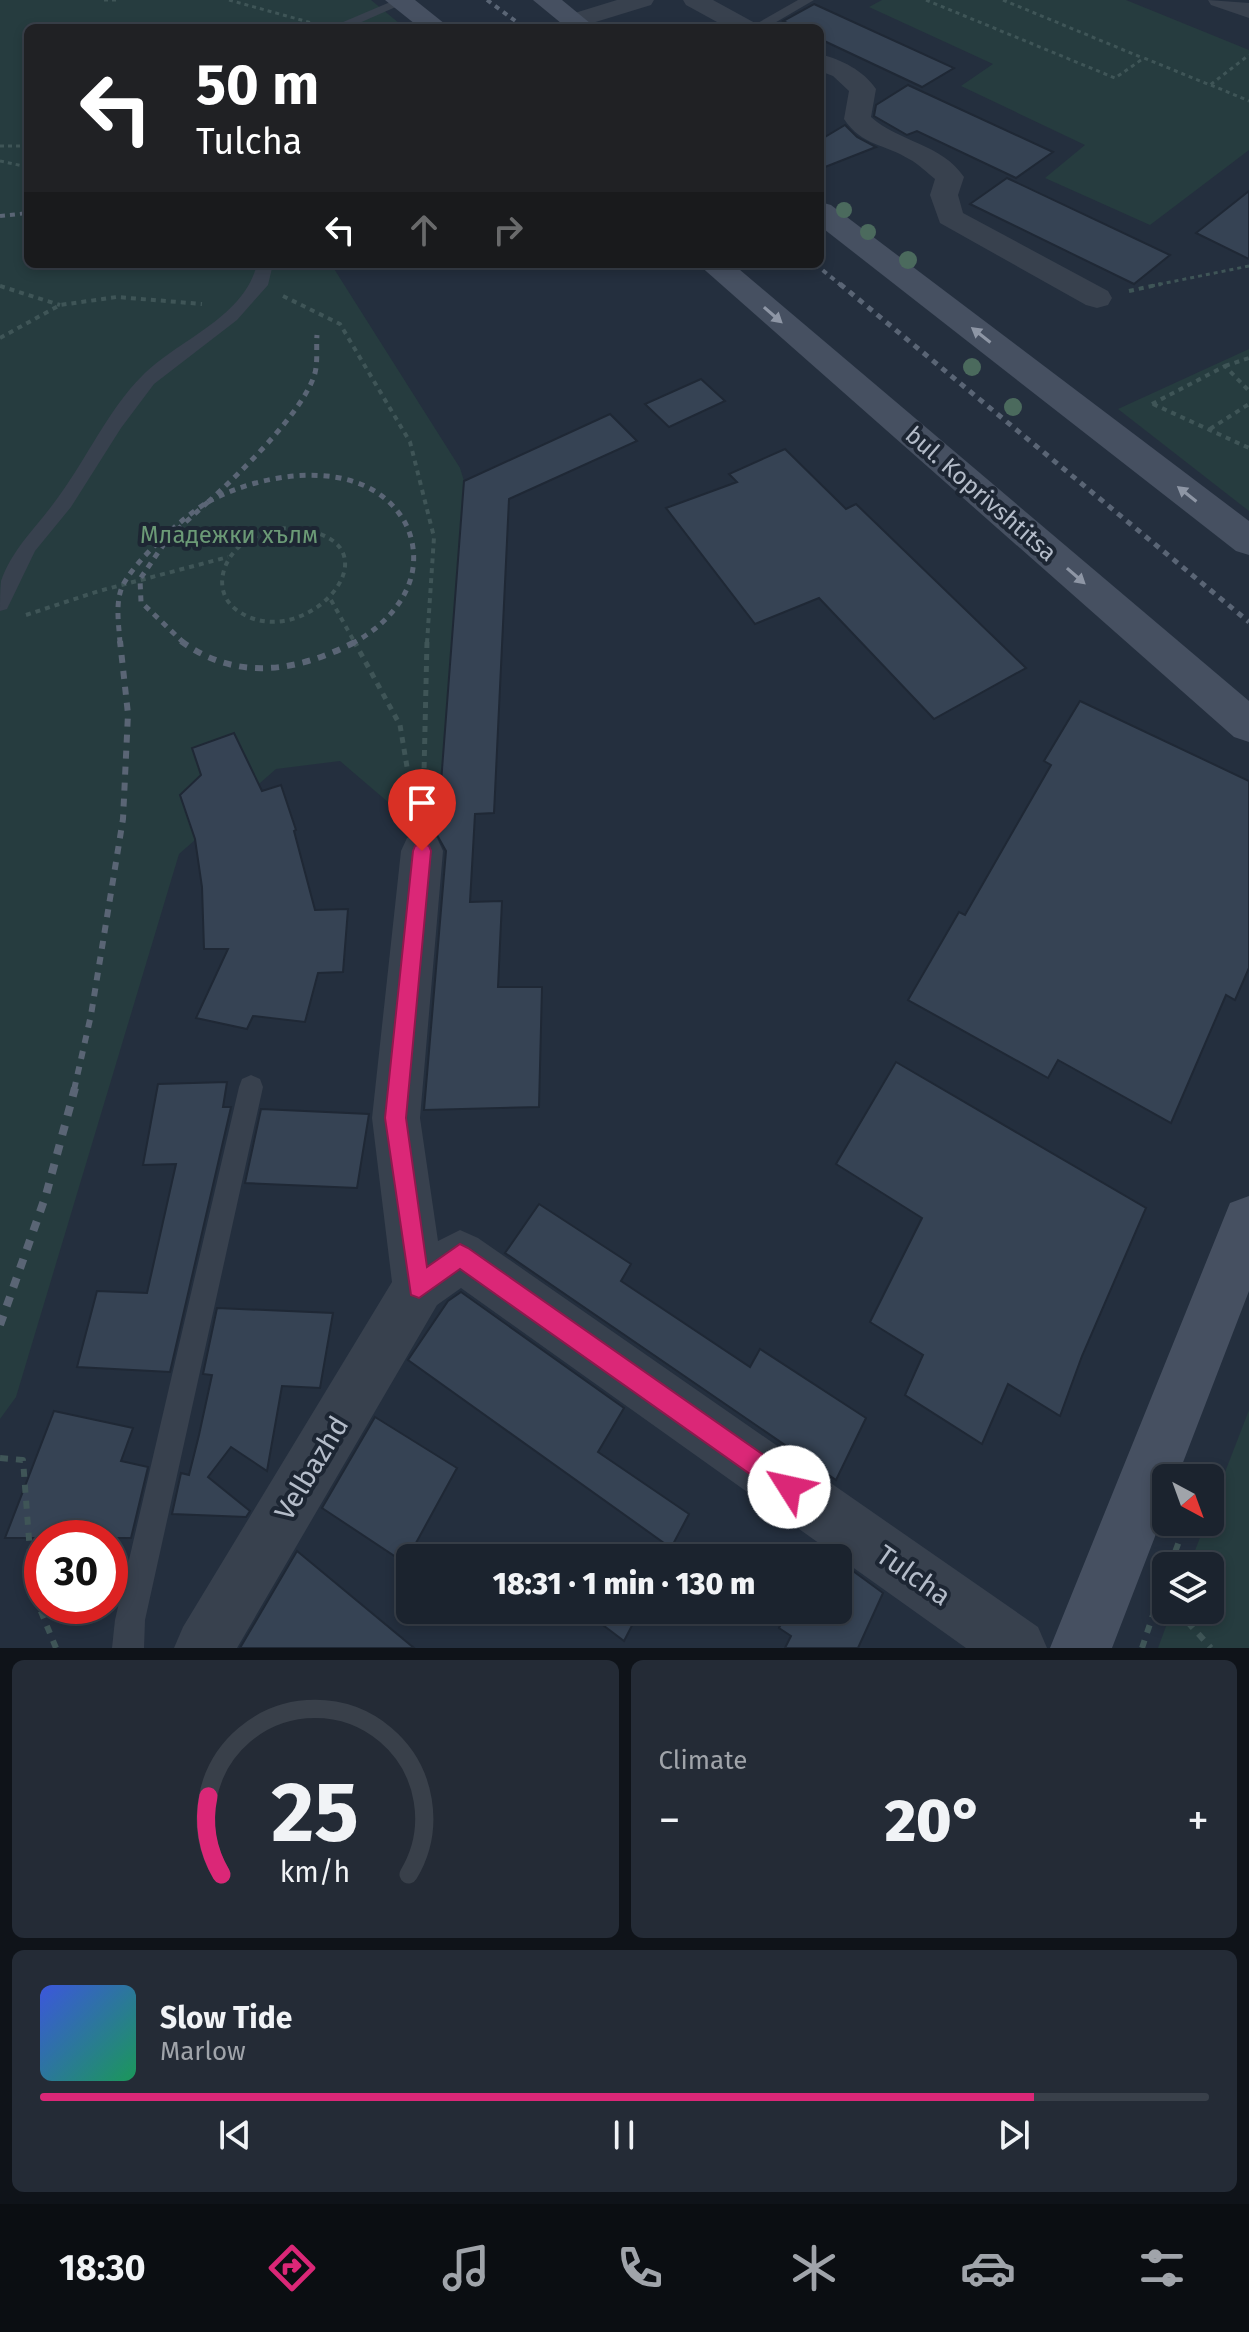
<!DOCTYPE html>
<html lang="en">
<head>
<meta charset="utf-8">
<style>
	body { margin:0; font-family:"Fira Sans",sans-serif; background:#242b36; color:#f1f3f6; height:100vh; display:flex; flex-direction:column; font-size:30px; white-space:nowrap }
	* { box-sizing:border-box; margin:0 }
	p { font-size:26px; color:#a0a4aa }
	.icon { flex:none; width:44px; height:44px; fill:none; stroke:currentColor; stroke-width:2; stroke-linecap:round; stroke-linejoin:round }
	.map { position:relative; height:1648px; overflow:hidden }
	.side { display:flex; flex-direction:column; gap:12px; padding:12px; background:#0f1319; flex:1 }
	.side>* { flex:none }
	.banner { position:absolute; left:24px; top:24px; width:800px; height:244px; border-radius:12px; box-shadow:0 4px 12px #0003,0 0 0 2px #39404a; background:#202124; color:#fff; overflow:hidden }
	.needle { width:52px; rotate:139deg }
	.controls { position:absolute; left:1152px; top:1464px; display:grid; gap:16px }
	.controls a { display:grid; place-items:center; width:72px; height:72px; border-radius:12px; background:#1b232e; box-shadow:0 4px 12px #0003,0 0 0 2px #39404a; font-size:40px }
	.speed { position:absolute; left:24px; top:1520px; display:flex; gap:16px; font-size:40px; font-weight:700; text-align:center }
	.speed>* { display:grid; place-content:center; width:104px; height:104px; border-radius:50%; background:#1b232e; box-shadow:0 4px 12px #0003,0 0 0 2px #39404a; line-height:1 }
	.speed .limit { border:12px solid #d22; background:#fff; color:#111 }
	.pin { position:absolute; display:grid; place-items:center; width:68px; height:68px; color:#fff; margin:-82px -34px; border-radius:50% 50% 50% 0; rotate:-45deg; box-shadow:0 0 8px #0007 }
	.pin .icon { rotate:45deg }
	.me { position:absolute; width:88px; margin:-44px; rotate:305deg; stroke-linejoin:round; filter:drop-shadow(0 0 6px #0008) }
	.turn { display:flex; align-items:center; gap:28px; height:168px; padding:0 40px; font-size:36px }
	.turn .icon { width:104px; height:104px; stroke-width:2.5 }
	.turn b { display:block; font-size:56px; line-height:68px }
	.lanes { display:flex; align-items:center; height:76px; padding:0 40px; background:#0003; justify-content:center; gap:40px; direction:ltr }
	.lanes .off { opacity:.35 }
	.big { font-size:60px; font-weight:800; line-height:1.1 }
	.side .widget { flex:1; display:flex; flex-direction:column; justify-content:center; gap:12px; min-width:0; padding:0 28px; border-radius:12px; background:#242b36 }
	.side .dial { align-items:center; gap:0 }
	.dial svg { height:208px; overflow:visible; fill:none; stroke:#39404a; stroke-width:7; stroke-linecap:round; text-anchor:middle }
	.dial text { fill:#f1f3f6; stroke:none }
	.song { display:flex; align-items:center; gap:24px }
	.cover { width:96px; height:96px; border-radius:12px; background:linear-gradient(135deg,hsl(230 70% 55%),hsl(150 70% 35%)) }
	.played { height:8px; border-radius:4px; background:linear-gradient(90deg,#db2777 85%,#39404a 85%) }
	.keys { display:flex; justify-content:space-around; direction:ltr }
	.heat { display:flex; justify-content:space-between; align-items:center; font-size:44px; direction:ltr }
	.side .tiles { flex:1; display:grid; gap:12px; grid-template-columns:1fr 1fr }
	.widget:last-child { grid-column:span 2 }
	.trip { position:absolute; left:396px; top:1544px; width:456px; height:80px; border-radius:12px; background:#1b232e; box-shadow:0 4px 12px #0003,0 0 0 2px #39404a; font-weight:800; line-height:80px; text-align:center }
	.tab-bar { display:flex; height:128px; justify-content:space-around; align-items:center; background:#0b0e12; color:#a0a4aa }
	.tab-bar .icon { width:56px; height:56px }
	.tab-bar .active { color:#db2777 }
	.tab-bar b { font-size:36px; color:#f1f3f6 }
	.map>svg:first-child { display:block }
</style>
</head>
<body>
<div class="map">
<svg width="1249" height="1648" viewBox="0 0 1249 1648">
	<rect width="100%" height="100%" fill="#242f3e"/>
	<g fill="#263c3f">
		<polygon points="0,0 371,0 405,28 28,28 28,264 331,264 460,468 464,481 437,844 340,761 276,769 179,854 16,1397 0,1419"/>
		<polygon points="882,0 1126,0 1249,50 1249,150 1150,225 1045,178 1085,145 961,86 993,64 869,7"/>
		<polygon points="1249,349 1249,511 1118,409"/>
		<polygon points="1249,1410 1249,1648 1158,1648 1172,1610 1210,1610 1210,1566 1189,1566 1206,1522 1210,1522 1210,1511"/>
	</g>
	<g fill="#364354" stroke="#1f2835" stroke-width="2">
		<polygon points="814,4 954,68 922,87 820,39 820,28 797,28 783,21"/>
		<polygon points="908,85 1053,152 1016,178 917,131 907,135 874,116 876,105"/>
		<polygon points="845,125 857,137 876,147 820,169 820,140"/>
		<polygon points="1007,178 1170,255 1134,284 970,204"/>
		<polygon points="1249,191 1249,259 1196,233"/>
		<polygon points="701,379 725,401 669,427 645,404"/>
		<polygon points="610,414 637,441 509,499 494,813 475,814 470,902 502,901 498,987 542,987 539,1107 424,1110 446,851 437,835 464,481"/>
		<polygon points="785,449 846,509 856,504 1026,668 934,719 819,598 755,624 666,508 737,482 729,474"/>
		<polygon points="1080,701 1249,781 1249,968 1235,1000 1226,995 1171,1123 1058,1060 1048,1078 908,1000 959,912 965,915 1051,765 1044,761"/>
		<polygon points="234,733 262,791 281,785 296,830 294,831 315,910 348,909 343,972 318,973 305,1022 253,1016 247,1029 196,1018 228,949 204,949 202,887 195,839 180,795 201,775 192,748"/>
		<polygon points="896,1062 1146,1208 1082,1356 1060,1416 1008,1384 982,1444 905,1395 923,1355 870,1322 922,1218 836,1164"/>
		<polygon points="227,1082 223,1107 231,1107 170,1372 77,1367 97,1291 147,1293 176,1164 143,1165 158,1084"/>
		<polygon points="261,1109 369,1114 357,1188 245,1183"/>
		<polygon points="539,1204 631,1264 621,1281 750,1367 760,1349 866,1418 836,1480 505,1253"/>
		<polygon points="461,1292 624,1408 598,1452 689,1514 671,1548 408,1360 448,1301"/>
		<polygon points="217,1308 333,1313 320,1388 282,1386 267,1471 231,1447 208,1477 250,1511 246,1517 172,1514 181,1473 189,1475 199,1435 212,1375 203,1374"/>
		<polygon points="54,1411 133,1428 121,1461 148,1467 131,1538 5,1538"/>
		<polygon points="375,1417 457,1468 405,1563 322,1508"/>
		<polygon points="297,1551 414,1648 240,1648"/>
		<polygon points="838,1560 883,1593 858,1648 785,1648 791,1636 779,1628 788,1610 838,1610"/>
		<polygon points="583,1610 640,1610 624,1641"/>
	</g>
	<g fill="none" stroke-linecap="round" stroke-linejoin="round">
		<g stroke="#3f5557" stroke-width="3" stroke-dasharray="4 4" stroke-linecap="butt">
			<polyline points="104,0 119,0"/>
			<polyline points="229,0 312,23"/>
			<polyline points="926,0 1115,78 1144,58 1210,85 1249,55"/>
			<polyline points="1003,0 1143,58"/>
			<polyline points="1211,85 1249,101"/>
			<polyline points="0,146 28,146"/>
			<polyline points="0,161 28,167"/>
			<polyline points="1151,286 1249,266"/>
		</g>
		<g stroke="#3f5557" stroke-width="4" stroke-dasharray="5 5" stroke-linecap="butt">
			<polyline points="0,286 60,305"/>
			<polyline points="1129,291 1161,284"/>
			<polyline points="283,296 340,324 410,442 434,537 427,643"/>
			<polyline points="0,338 60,305 117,297 202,304"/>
			<polyline points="1225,366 1249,358"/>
			<polyline points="1152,404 1225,366 1249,391"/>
			<polyline points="1153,404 1249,448"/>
			<polyline points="1210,429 1249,404"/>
			<path d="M 281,528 C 292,529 306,529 317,533 C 392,557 300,654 238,611 C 213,594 220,562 242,544 C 253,536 268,532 281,528 Z"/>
			<polyline points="331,600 355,643"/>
			<polyline points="26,615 99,591 228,557"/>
		</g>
		<g stroke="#3f5557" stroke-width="5" stroke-dasharray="6 6" stroke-linecap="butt">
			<polyline points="354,641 400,725 415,815"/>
			<polyline points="423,816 427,641"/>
		</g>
		<g stroke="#3f5557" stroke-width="6" stroke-dasharray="8 8" stroke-linecap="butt">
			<polyline points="0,1458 23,1460 33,1592 56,1648"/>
			<polyline points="1170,1566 1186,1522"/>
			<polyline points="1177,1610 1211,1648"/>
			<polyline points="1142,1648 1166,1576"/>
		</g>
		<g fill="#38414e" fill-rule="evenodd">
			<polygon points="395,0 407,2 348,28 329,28"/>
			<polygon points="798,0 814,0 766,28 749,28"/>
			<path d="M 257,264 L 273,264 L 268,285 L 237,320 L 154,384 L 121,428 L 71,507 L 35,551 L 7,609 L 0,611 C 0,602 0,590 1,581 C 13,547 39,525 59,496 C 87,458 108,410 142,376 C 179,339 244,318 257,264 Z"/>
			<polygon points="251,1075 260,1079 263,1087 145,1620 144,1648 112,1648 115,1620 239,1087 242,1079"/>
		</g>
		<g fill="#38414e" fill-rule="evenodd">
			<polygon points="617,0 654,0 651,5 576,28 565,26 562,21 565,16"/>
			<polygon points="683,0 713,0 755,23 758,28 728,28 686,5"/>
			<polygon points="1208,0 1249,3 1249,18 1211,5"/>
			<path d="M 820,54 C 842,60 863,70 876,89 L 871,117 C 899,142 942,144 964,177 L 958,195 L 963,213 L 1108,291 L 1112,298 L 1108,305 L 1097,308 L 1086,305 L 940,223 L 930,195 L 935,179 C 927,173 919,164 909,159 C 885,144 862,146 844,119 L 849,91 L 833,76 L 820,71 Z"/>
			<polygon points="422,833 437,838 443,851 420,1118 438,1241 460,1230 478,1238 1038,1627 1047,1648 966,1648 461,1288 437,1305 237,1648 174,1648 183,1627 392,1282 372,1118 401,851 407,838"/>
		</g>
		<g fill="#465061" fill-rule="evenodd">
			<polygon points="385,0 415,0 450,28 420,28"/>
			<polygon points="533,0 562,0 596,28 567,28"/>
			<polygon points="820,202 831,205 1249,521 1249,555 1236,551 820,226"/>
			<polygon points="698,264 733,264 1249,701 1249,742 1234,737"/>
			<polygon points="1249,1196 1249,1291 1177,1478 1166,1478 1166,1508 1112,1648 1050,1648 1230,1203"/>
		</g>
		<g stroke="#5a6575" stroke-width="4" stroke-dasharray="5 5" stroke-linecap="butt">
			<polyline points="487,0 525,28"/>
			<polyline points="0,216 28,213"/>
			<polyline points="815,264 842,286"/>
		</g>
		<g stroke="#5a6575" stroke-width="5" stroke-dasharray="6 6" stroke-linecap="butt">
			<polyline points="840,284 1249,622"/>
			<path d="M 208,502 C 238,475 304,412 315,373 C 318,361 316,347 317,335"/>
			<path d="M 208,502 C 262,472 360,456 401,516 C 414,535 417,560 410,581 C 401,608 378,630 353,643"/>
			<path d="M 120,643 C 119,626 115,604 122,587 C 133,562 184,516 208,502"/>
			<polyline points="184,643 141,602 140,579 168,538 208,502"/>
		</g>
		<g stroke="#5a6575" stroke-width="6" stroke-dasharray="8 8" stroke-linecap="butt">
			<path d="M 181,641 C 238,683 299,671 357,641"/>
			<polyline points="74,1090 91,1015 123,819 128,714 120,641"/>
		</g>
		<polyline stroke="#5a6575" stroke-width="8" stroke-dasharray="10 10" stroke-linecap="butt" points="0,1325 46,1195 75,1088"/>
	</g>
	<g fill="#4b6a5d">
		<circle cx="844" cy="210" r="8"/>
		<circle cx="868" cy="232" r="8"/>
		<circle cx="908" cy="260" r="9"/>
		<circle cx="972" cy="367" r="9"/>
		<circle cx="1013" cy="407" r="9"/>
	</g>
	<defs><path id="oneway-solid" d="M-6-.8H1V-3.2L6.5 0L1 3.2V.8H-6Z" transform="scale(2)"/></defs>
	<g fill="#8e96a5">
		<use href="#oneway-solid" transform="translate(773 315) rotate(41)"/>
		<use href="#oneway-solid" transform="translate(981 335) rotate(-142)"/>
		<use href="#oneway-solid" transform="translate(1187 494) rotate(-142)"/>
		<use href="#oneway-solid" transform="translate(1076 576) rotate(41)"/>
	</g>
	<polygon fill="#db2777" stroke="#8e194d" stroke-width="2" points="422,843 429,846 431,851 406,1118 427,1267 460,1244 468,1248 798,1479 801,1487 798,1496 789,1500 781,1496 460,1269 419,1298 411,1295 385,1118 413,851 415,846"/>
	<g text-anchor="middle" stroke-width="8" stroke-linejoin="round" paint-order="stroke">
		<g font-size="24" fill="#b4bcc9" stroke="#1d2633">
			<text transform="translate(981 494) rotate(41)" y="8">bul. Koprivshtitsa</text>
		</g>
		<g font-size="24" fill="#6b9a76" stroke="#1d2633">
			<text x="229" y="543">Младежки хълм</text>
		</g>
		<g font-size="28" fill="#b4bcc9" stroke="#1d2633">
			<text transform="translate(311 1468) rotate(-59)" y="10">Velbazhd</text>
			<text transform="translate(914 1575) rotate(35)" y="10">Tulcha</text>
		</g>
	</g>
</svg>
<div class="controls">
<a><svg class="needle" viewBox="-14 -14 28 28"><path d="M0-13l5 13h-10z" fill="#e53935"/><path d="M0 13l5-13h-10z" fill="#a0a4aa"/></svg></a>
<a><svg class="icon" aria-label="layers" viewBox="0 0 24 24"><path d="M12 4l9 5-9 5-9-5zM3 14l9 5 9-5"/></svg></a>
</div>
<div class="speed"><div class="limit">30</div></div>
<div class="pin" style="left:422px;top:851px;background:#d93025"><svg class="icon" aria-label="arrive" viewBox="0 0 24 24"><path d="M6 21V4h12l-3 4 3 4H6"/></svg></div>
<svg class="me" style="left:789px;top:1487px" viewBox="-20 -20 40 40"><circle r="19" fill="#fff"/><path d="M0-13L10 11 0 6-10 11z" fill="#db2777"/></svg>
<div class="trip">18:31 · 1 min · 130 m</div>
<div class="banner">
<div class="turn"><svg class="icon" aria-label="left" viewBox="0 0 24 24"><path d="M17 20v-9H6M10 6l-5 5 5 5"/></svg><div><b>50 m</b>Tulcha</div></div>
<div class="lanes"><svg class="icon" aria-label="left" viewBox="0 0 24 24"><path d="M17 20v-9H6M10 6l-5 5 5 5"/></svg><svg class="icon off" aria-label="ahead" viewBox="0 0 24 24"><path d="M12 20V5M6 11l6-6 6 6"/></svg><svg class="icon off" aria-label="right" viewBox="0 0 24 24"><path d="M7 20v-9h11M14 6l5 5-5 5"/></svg></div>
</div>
</div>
<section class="side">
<div class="tiles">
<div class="widget dial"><svg viewBox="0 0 100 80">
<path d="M14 69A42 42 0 1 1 86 69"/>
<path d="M14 69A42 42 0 0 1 9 39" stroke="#db2777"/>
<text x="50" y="56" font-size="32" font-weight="700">25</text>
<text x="50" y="72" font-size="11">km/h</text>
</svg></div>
<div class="widget"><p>Climate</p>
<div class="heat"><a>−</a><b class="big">20°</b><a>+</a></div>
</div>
<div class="widget">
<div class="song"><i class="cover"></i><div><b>Slow Tide</b><p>Marlow</p></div></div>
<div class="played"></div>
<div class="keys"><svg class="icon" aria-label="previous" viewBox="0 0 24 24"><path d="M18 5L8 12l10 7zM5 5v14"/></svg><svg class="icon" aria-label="pause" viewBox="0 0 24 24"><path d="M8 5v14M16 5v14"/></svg><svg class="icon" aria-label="next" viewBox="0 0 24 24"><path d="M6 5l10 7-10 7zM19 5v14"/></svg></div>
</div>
</div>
</section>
<nav class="tab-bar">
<b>18:30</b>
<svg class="icon active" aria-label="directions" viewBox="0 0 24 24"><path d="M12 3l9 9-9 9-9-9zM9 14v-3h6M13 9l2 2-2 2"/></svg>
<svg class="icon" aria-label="music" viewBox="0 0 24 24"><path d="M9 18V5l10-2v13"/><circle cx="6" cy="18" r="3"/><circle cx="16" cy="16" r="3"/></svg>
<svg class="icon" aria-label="phone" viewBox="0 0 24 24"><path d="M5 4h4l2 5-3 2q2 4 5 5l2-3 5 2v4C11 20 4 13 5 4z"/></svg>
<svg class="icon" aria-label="climate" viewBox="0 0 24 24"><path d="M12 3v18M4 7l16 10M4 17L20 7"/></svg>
<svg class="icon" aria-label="car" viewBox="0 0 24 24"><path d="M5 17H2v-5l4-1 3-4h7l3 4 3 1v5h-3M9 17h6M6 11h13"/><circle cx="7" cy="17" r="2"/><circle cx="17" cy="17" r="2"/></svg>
<svg class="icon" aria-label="filters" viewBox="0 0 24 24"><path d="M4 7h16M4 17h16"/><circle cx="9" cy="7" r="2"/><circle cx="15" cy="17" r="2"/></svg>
</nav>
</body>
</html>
